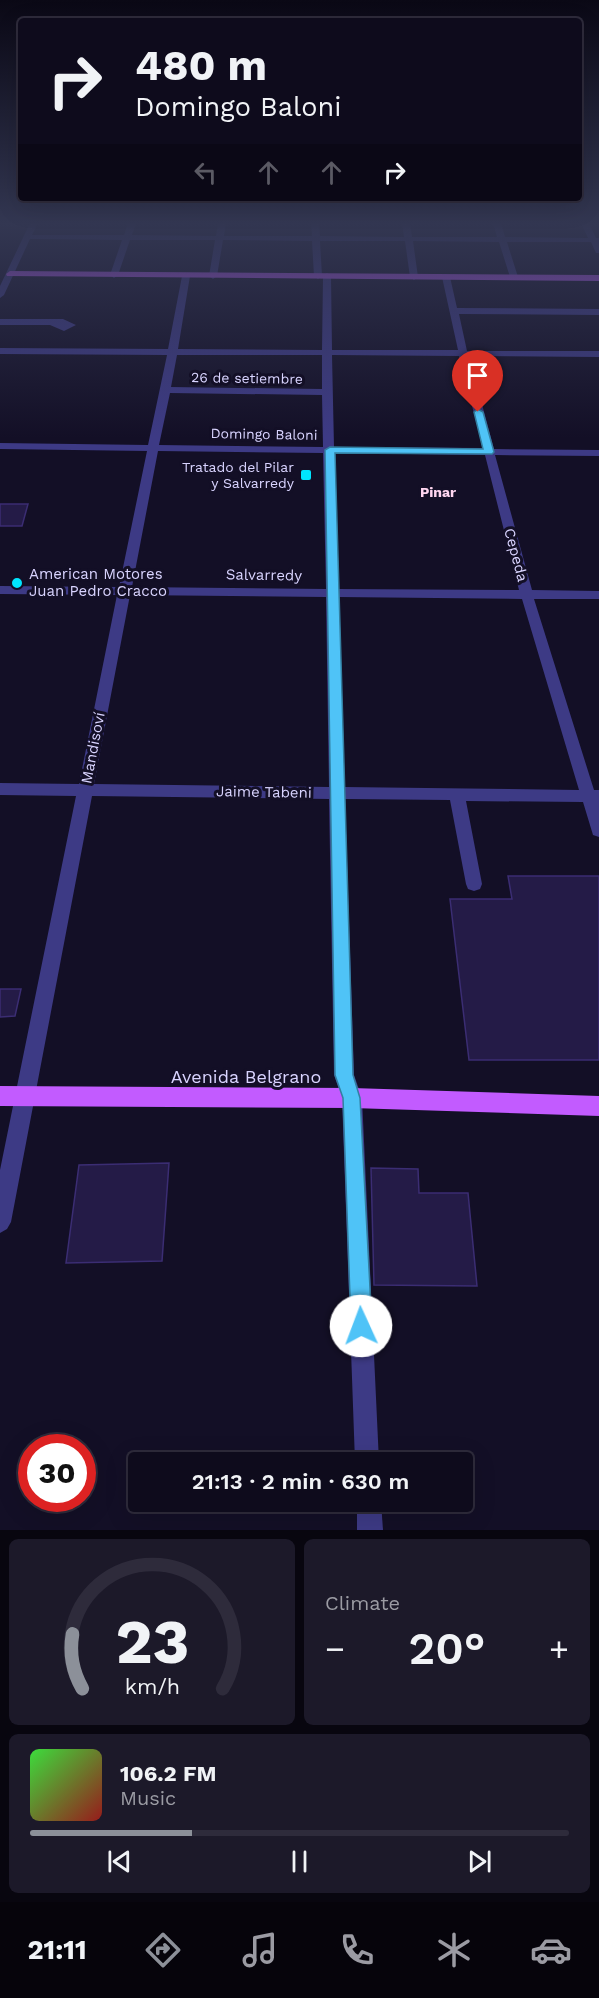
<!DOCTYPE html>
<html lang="en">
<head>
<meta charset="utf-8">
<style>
	body { margin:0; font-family:"Work Sans",sans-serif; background:#1c1929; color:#f1f3f6; height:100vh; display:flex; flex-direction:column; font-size:22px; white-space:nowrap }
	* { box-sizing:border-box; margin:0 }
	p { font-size:20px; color:#9b9ba3 }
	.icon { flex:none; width:33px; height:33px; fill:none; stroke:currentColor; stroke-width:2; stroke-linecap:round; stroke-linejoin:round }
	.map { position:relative; height:1530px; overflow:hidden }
	.sheet { display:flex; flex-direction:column; gap:9px; padding:9px; background:#08060f; flex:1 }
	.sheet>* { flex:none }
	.hud { position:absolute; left:18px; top:18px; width:564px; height:183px; border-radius:6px; box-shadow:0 6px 24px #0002,0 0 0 2px #2e2b3b; background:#0e0b1c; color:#f1f3f6; overflow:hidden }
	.speed { position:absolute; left:18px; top:1434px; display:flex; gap:12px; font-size:30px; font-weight:700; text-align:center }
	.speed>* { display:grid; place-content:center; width:78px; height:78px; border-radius:50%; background:#0e0b1c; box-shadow:0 6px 24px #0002,0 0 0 2px #2e2b3b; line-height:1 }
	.speed .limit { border:9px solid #d22; background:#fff; color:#111 }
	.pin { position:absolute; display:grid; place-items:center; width:51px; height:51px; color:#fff; margin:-62px -26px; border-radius:50% 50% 50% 0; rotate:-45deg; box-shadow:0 0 6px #0007 }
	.pin .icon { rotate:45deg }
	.me { position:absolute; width:66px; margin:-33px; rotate:358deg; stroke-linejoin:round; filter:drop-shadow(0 0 4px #0008) }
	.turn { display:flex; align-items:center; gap:21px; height:126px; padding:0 18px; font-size:27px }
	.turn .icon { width:78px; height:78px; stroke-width:2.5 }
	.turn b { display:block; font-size:42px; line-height:51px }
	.lanes { display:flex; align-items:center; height:57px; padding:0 18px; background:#0003; justify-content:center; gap:30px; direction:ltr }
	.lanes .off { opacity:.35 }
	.big { font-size:45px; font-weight:600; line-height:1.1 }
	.sheet .widget { flex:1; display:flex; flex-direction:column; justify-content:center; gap:9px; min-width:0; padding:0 21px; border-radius:9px; background:#1c1929 }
	.sheet .dial { align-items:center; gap:0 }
	.dial svg { height:156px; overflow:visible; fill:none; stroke:#2e2b3b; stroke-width:7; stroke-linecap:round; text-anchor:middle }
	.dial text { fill:#f1f3f6; stroke:none }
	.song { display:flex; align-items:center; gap:18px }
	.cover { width:72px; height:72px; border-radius:9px; background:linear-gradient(135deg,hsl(120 70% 55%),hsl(0 70% 35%)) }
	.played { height:6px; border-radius:3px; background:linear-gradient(90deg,#8c9099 30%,#2e2b3b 30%) }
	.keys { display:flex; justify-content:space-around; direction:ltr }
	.heat { display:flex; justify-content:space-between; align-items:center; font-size:33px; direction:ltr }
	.sheet .tiles { flex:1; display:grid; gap:9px; grid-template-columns:1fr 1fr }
	.widget:last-child { grid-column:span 2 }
	.trip { position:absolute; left:128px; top:1452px; width:345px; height:60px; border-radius:6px; background:#0e0b1c; box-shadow:0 6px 24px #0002,0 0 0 2px #2e2b3b; font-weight:600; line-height:60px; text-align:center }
	.tab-bar { display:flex; height:96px; justify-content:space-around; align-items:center; background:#06040b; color:#9b9ba3 }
	.tab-bar .icon { width:42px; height:42px }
	.tab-bar .active { color:#8c9099 }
	.tab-bar b { font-size:27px; color:#f1f3f6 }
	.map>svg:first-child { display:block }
</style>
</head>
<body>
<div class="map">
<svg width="599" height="1530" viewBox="0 0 599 1530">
	<rect width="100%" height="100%" fill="#130f26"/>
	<g fill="#241b47" stroke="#3b2d73" stroke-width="1.5">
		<polygon points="0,504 28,504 22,526 0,526"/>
		<polygon points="508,876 599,876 599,1060 469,1060 450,899 512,899"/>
		<polygon points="0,989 21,989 15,1016 0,1017"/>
		<polygon points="169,1163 162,1261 66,1263 79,1165"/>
		<polygon points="371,1168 418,1169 419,1193 468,1193 477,1286 374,1285"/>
	</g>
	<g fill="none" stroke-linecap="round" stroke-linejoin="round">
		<g fill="#3d3a85" fill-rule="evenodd">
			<polygon points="30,223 38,223 32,235 124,235 128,223 136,223 132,235 216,236 218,223 226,223 224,236 312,236 311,223 319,223 320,236 404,237 402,223 410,223 412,237 497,237 493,223 501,223 505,237 588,238 581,223 589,223 596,238 599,238 599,253 596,253 591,242 507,242 518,277 514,280 510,277 499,242 413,241 418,277 414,280 410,277 405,241 320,241 322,276 318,279 314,276 312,241 223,240 217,276 213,279 209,276 215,240 130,240 118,275 114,278 110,275 122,240 30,239 4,295 0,298 0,286"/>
			<path d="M 186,273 L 190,276 L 178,349 L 322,350 L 323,276 L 327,273 L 331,276 L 332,350 L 458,350 L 442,277 L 446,274 L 450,277 L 457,308 L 599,309 L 599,315 L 459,314 L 467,351 L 599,351 L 599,357 L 469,356 L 494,449 L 599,450 L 599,456 L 495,455 L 532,590 L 599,591 L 599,599 L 534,599 L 594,790 L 599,790 L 599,837 L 593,835 L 583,802 L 466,801 L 482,884 L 480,889 L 474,891 L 468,889 L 466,884 L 450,800 L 345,799 L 354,1075 L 362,1098 L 379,1462 L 355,1462 L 342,1098 L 334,1075 L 329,799 L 92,796 L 11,1222 L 7,1229 L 0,1233 L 0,1170 L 76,796 L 0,795 L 0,783 L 79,784 L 117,595 L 0,594 L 0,586 L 119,587 L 147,451 L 0,449 L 0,443 L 148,445 L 167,355 L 0,354 L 0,348 L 168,349 L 182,276 ZM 177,355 L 322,355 L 322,389 L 171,387 ZM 332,355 L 459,356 L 483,448 L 334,447 ZM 170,393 L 322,395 L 323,447 L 159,445 ZM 158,451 L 323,453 L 326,589 L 132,587 ZM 334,453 L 485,455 L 519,590 L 338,589 ZM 130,595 L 326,597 L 329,787 L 94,784 ZM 338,597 L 522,599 L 579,790 L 344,787 Z"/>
			<polygon points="0,319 63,319 76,325 64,331 50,325 0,325"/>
			<polygon points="357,1502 381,1502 383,1530 357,1530"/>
		</g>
		<g fill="#c25bff" fill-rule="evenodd">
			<polygon points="10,271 599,275 599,281 7,276 6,274"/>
			<polygon points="0,1086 352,1088 599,1096 599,1116 352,1108 0,1106"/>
		</g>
	</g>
	<linearGradient id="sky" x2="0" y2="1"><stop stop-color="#0a0815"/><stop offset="0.51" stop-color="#333752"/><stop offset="1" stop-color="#333752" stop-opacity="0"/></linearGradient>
	<rect width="599" height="438" fill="url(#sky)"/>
	<polygon fill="#4fc3f7" stroke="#337fa1" stroke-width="1.5" points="478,409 483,412 494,452 492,454 335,453 353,1075 360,1098 372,1326 369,1333 361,1336 354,1333 351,1326 343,1098 335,1075 325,450 330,447 483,449 474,412"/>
	<g fill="#00e5ff" stroke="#130f26" stroke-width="2">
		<rect x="300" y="469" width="12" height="12" rx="3"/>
		<circle cx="17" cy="583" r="6"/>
	</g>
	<g text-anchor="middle" stroke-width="6" stroke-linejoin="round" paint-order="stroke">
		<g font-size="14" fill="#d9d4ff" stroke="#130f26">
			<text transform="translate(247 378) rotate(1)" y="5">26 de setiembre</text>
			<text transform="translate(264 434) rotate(1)" y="5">Domingo Baloni</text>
		</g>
		<g font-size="14" fill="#d9d4ff" stroke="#130f26" text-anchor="end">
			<text x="294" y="472">Tratado del Pilar<tspan x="294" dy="16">y Salvarredy</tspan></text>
		</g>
		<g font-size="14" font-weight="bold" fill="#ffd6f0" stroke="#130f26">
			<text x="438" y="497">Pinar</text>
		</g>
		<g font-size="15" fill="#d9d4ff" stroke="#130f26">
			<text transform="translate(516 555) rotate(75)" y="5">Cepeda</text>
			<text transform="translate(264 575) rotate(1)" y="5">Salvarredy</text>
			<text transform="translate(93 748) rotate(-79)" y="5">Mandisoví</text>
			<text transform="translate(264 792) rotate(1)" y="5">Jaime Tabeni</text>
		</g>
		<g font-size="15" fill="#d9d4ff" stroke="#130f26" text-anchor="start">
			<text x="29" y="579">American Motores<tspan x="29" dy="17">Juan Pedro Cracco</tspan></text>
		</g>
		<g font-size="18" fill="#d9d4ff" stroke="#130f26">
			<text x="246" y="1083">Avenida Belgrano</text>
		</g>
	</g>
</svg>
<div class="speed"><div class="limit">30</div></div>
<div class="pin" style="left:478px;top:412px;background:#d93025"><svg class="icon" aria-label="arrive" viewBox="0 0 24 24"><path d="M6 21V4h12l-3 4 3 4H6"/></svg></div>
<svg class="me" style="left:361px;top:1326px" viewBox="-20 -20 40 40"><circle r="19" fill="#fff"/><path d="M0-13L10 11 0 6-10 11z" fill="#4fc3f7"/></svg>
<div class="trip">21:13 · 2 min · 630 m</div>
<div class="hud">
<div class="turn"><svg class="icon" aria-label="right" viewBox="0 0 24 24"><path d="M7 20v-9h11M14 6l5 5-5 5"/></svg><div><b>480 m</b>Domingo Baloni</div></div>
<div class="lanes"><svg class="icon off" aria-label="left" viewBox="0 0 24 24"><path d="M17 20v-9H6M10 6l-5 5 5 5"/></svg><svg class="icon off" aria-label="ahead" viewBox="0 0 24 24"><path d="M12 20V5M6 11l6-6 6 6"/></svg><svg class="icon off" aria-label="ahead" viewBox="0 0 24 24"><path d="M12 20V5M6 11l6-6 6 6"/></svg><svg class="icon" aria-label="right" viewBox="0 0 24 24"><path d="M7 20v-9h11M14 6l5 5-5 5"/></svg></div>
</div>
</div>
<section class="sheet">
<div class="tiles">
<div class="widget dial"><svg viewBox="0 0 100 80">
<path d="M14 69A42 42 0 1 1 86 69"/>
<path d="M14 69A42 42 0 0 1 9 41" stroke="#8c9099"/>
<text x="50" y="56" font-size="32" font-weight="700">23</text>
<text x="50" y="72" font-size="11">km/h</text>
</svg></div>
<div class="widget"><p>Climate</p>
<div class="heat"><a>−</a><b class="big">20°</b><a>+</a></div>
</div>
<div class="widget">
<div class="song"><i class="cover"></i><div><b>106.2 FM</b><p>Music</p></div></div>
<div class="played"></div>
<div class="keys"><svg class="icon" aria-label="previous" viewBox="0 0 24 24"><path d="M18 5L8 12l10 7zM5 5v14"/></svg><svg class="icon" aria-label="pause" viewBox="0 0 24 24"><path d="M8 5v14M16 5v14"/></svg><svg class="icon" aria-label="next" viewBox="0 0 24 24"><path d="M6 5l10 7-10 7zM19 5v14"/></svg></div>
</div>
</div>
</section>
<nav class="tab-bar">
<b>21:11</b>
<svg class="icon active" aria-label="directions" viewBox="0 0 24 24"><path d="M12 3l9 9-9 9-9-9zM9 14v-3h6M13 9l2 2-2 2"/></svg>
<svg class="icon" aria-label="music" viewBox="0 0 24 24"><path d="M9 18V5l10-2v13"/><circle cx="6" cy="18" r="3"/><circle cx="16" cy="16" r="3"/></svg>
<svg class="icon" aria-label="phone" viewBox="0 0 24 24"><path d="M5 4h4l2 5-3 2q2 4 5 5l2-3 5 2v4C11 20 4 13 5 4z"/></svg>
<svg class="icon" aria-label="climate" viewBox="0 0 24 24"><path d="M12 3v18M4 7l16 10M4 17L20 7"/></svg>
<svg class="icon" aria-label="car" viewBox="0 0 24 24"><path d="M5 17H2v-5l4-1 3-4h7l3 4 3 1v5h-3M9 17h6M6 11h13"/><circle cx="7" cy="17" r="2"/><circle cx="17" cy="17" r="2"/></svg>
</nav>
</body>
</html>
